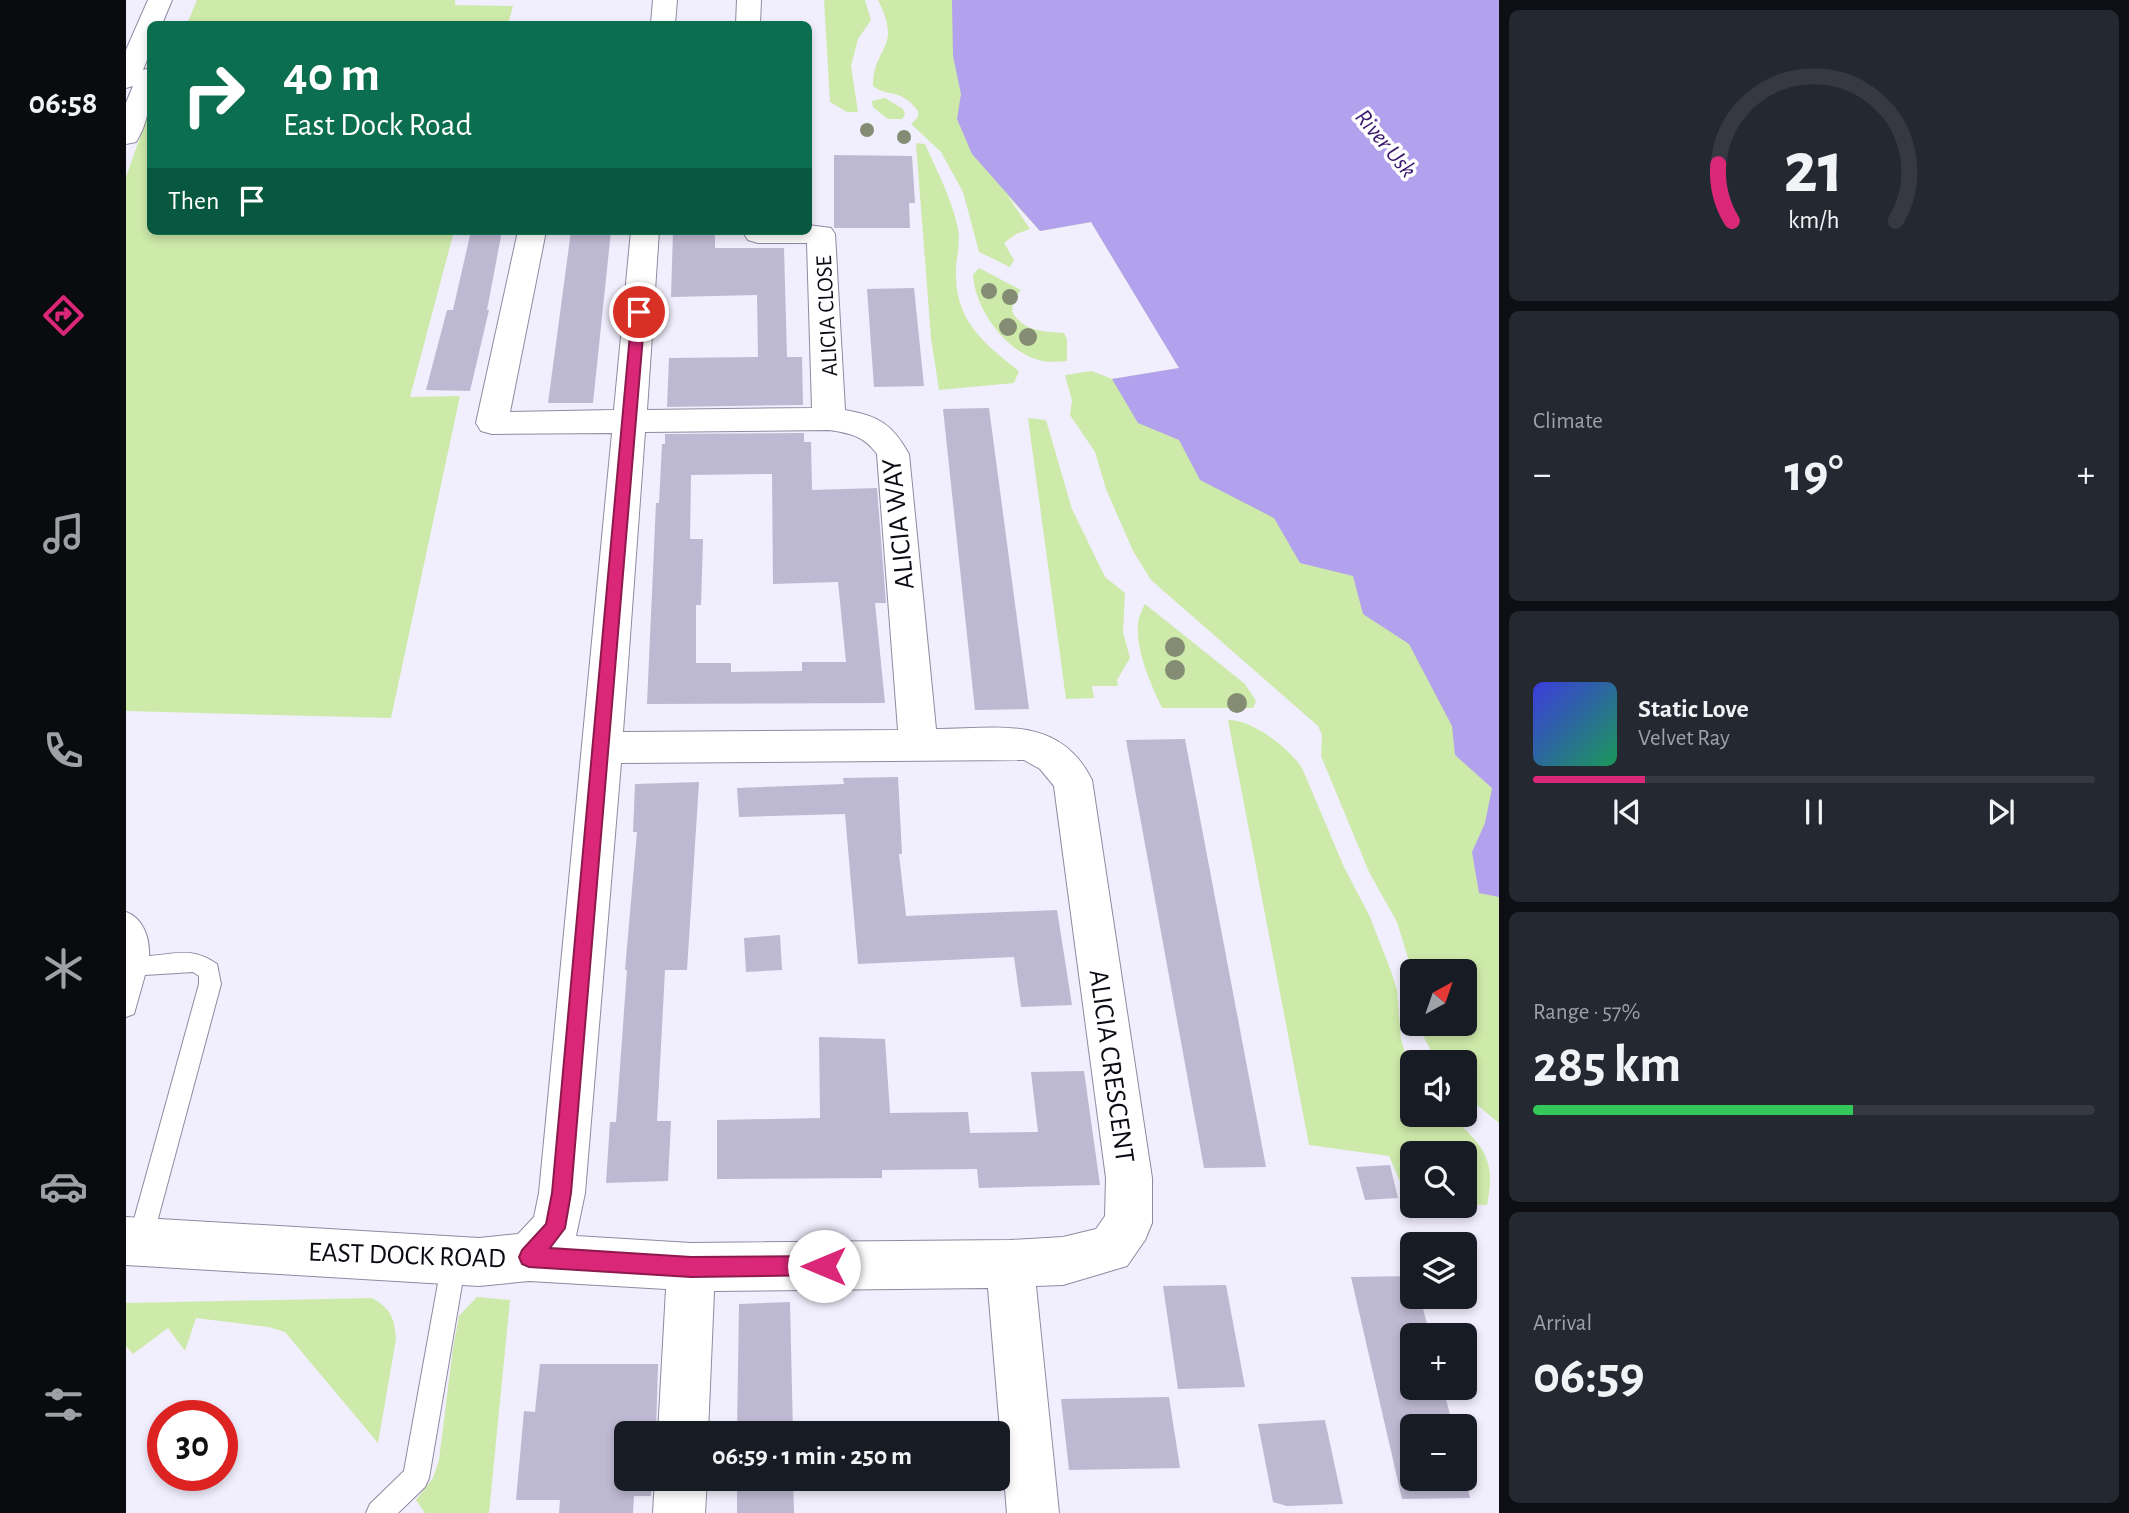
<!DOCTYPE html>
<html lang="en">
<head>
<meta charset="utf-8">
<style>
	body { margin:0; font-family:"Alegreya Sans",sans-serif; background:#242831; color:#f1f3f6; height:100vh; display:flex; flex-direction:column; font-size:26px; white-space:nowrap }
	* { box-sizing:border-box; margin:0 }
	p { font-size:23px; color:#9ea1a6 }
	.icon { flex:none; width:38px; height:38px; fill:none; stroke:currentColor; stroke-width:2; stroke-linecap:round; stroke-linejoin:round }
	.map { position:relative; flex:1; overflow:hidden }
	.sheet { display:flex; flex-direction:column; gap:10px; padding:10px; background:#0d0f14; width:630px }
	.sheet>* { flex:none }
	.top-card { position:absolute; left:21px; top:21px; width:665px; height:214px; border-radius:10px; box-shadow:0 4px 10px #0003; background:#0b6e4f; color:#fff; overflow:hidden }
	.needle { width:46px; rotate:40deg }
	.fabs { position:absolute; left:1274px; top:959px; display:grid; gap:14px }
	.fabs a { display:grid; place-items:center; width:77px; height:77px; border-radius:10px; background:#171b24; box-shadow:0 4px 10px #0003; font-size:35px }
	.speed { position:absolute; left:21px; top:1400px; display:flex; gap:14px; font-size:35px; font-weight:700; text-align:center }
	.speed>* { display:grid; place-content:center; width:91px; height:91px; border-radius:50%; background:#171b24; box-shadow:0 4px 10px #0003; line-height:1 }
	.speed .limit { border:10px solid #d22; background:#fff; color:#111 }
	.pin { position:absolute; display:grid; place-items:center; width:60px; height:60px; color:#fff; margin:-30px; border:4px solid #fff; border-radius:50%; box-shadow:0 2px 7px #0007 }
	.me { position:absolute; width:77px; margin:-38px; rotate:270deg; stroke-linejoin:round; filter:drop-shadow(0 0 5px #0008) }
	.turn { display:flex; align-items:center; gap:24px; height:147px; padding:0 21px; font-size:32px }
	.turn .icon { width:91px; height:91px; stroke-width:2.5 }
	.turn b { display:block; font-size:49px; line-height:60px }
	.then { display:flex; align-items:center; height:66px; padding:0 21px; background:#0003; gap:14px; font-size:26px }
	.big { font-size:52px; font-weight:700; line-height:1.1 }
	.sheet .widget { flex:1; display:flex; flex-direction:column; justify-content:center; gap:10px; min-width:0; padding:0 24px; border-radius:10px; background:#242831 }
	.sheet .dial { align-items:center; gap:0 }
	.dial svg { height:182px; overflow:visible; fill:none; stroke:#363941; stroke-width:7; stroke-linecap:round; text-anchor:middle }
	.dial text { fill:#f1f3f6; stroke:none }
	.song { display:flex; align-items:center; gap:21px }
	.cover { width:84px; height:84px; border-radius:10px; background:linear-gradient(135deg,hsl(240 70% 55%),hsl(150 70% 35%)) }
	.played { height:7px; border-radius:4px; background:linear-gradient(90deg,#db2777 20%,#363941 20%) }
	.keys { display:flex; justify-content:space-around; direction:ltr }
	.heat { display:flex; justify-content:space-between; align-items:center; font-size:38px; direction:ltr }
	.charge { height:10px; border-radius:5px; background:linear-gradient(90deg,#34c759 57%,#363941 0) }
	.trip { position:absolute; left:488px; top:1421px; width:396px; height:70px; border-radius:10px; background:#171b24; box-shadow:0 4px 10px #0003; font-weight:700; line-height:70px; text-align:center }
	main { display:flex; flex:1; min-height:0 }
	.tab-bar { display:flex; flex-direction:column; width:126px; justify-content:space-around; align-items:center; background:#090b0e; color:#9ea1a6 }
	.tab-bar .icon { width:49px; height:49px }
	.tab-bar .on { color:#db2777 }
	.tab-bar b { font-size:32px; color:#f1f3f6 }
	.map>svg:first-child { display:block }
</style>
</head>
<body>
<main>
<nav class="tab-bar">
<b>06:58</b>
<svg class="icon on" aria-label="directions" viewBox="0 0 24 24"><path d="M12 3l9 9-9 9-9-9zM9 14v-3h6M13 9l2 2-2 2"/></svg>
<svg class="icon" aria-label="music" viewBox="0 0 24 24"><path d="M9 18V5l10-2v13"/><circle cx="6" cy="18" r="3"/><circle cx="16" cy="16" r="3"/></svg>
<svg class="icon" aria-label="phone" viewBox="0 0 24 24"><path d="M5 4h4l2 5-3 2q2 4 5 5l2-3 5 2v4C11 20 4 13 5 4z"/></svg>
<svg class="icon" aria-label="climate" viewBox="0 0 24 24"><path d="M12 3v18M4 7l16 10M4 17L20 7"/></svg>
<svg class="icon" aria-label="car" viewBox="0 0 24 24"><path d="M5 17H2v-5l4-1 3-4h7l3 4 3 1v5h-3M9 17h6M6 11h13"/><circle cx="7" cy="17" r="2"/><circle cx="17" cy="17" r="2"/></svg>
<svg class="icon" aria-label="filters" viewBox="0 0 24 24"><path d="M4 7h16M4 17h16"/><circle cx="9" cy="7" r="2"/><circle cx="15" cy="17" r="2"/></svg>
</nav>
<div class="map">
<svg width="1373" height="1513" viewBox="0 0 1373 1513">
	<rect width="100%" height="100%" fill="#f1eefd"/>
	<g fill="#ceeaaa">
		<polygon points="71,0 329,0 329,5 387,6 382,24 61,24"/>
		<polygon points="698,0 739,0 745,20 732,39 725,66 732,112 721,112 704,102"/>
		<path d="M 752,0 L 1050,0 L 1373,479 L 1373,1123 L 1339,1095 L 1339,1062 L 1311,1062 L 1295,1032 L 1294,1024 L 1339,1024 L 1339,971 L 1286,971 L 1271,922 L 1243,872 L 1195,756 L 1196,735 L 1192,726 L 1025,580 L 1007,551 L 980,489 L 969,452 L 944,415 L 946,401 L 939,375 L 966,371 L 986,379 L 1053,368 L 965,222 L 914,231 L 881,195 L 904,229 L 890,234 L 878,243 L 888,260 L 884,267 L 853,252 L 837,192 L 815,152 L 785,124 L 792,117 L 792,111 C 774,87 762,98 747,86 C 747,45 777,50 752,0 Z"/>
		<polygon points="759,98 777,109 779,115 776,119 762,119 747,107 746,101"/>
		<polygon points="24,109 24,231 328,231 284,397 334,396 265,718 0,711 0,177"/>
		<path d="M 790,143 L 799,144 C 811,171 826,199 832,229 C 835,245 829,261 830,277 C 831,323 860,345 893,371 L 888,383 L 813,390 L 805,338 Z"/>
		<path d="M 853,268 L 895,290 L 887,302 L 886,311 C 896,331 918,332 938,333 L 941,339 L 941,361 C 929,362 918,363 907,358 C 877,347 849,308 847,275 Z"/>
		<polygon points="902,418 920,420 946,509 979,577 999,593 997,632 1004,658 991,680 992,686 966,686 968,698 940,699"/>
		<path d="M 1019,604 L 1119,684 L 1130,701 L 1127,708 L 1036,708 C 1025,684 1010,652 1012,625 C 1012,618 1016,610 1019,604 Z"/>
		<path d="M 1102,720 C 1126,719 1163,748 1176,768 L 1218,867 L 1244,917 L 1265,971 L 1271,990 L 1275,1039 L 1279,1053 L 1286,1065 L 1286,1115 L 1325,1115 C 1356,1147 1371,1156 1361,1205 L 1339,1204 L 1339,1153 L 1286,1153 L 1286,1195 L 1279,1193 L 1263,1156 L 1183,1145 Z"/>
		<polygon points="351,1297 384,1300 363,1513 299,1513 290,1500 307,1478 313,1460 327,1348 333,1316"/>
		<path d="M 246,1298 C 264,1308 269,1318 270,1339 L 252,1443 L 159,1332 L 143,1327 L 70,1318 L 59,1351 L 42,1328 L 7,1354 L 0,1346 L 0,1303 Z"/>
	</g>
	<polygon fill="#b2a1ed" points="826,0 1373,0 1373,897 1353,893 1346,852 1359,823 1366,788 1329,755 1326,726 1283,644 1237,614 1227,576 1174,563 1148,518 1074,480 1053,440 1012,423 986,379 1053,368 965,222 914,231 846,154 831,119 835,94 827,56"/>
	<g fill="#beb9d2" fill-rule="evenodd">
		<polygon points="708,155 786,156 789,203 783,203 784,228 708,228"/>
		<polygon points="345,231 376,231 361,310 363,310 344,391 300,390 321,310 327,310"/>
		<polygon points="445,231 485,231 467,403 422,403"/>
		<polygon points="547,231 589,231 589,248 658,248 661,357 676,357 677,405 541,407 543,358 632,357 631,295 545,297"/>
		<polygon points="788,288 798,386 748,387 741,289"/>
		<polygon points="863,408 903,709 849,710 817,409"/>
		<path d="M 678,433 L 678,442 L 685,442 L 686,490 L 751,488 L 760,603 L 749,603 L 759,703 L 521,704 L 530,503 L 533,503 L 536,444 L 539,444 L 539,434 ZM 646,474 L 647,584 L 712,582 L 720,662 L 676,662 L 676,671 L 605,672 L 605,663 L 570,663 L 570,605 L 575,605 L 577,539 L 564,539 L 565,475 Z"/>
		<polygon points="1059,739 1140,1167 1078,1168 1000,740"/>
		<polygon points="772,777 776,854 773,854 780,916 931,910 946,1005 895,1007 888,957 732,964 719,814 613,817 611,788 718,784 717,778"/>
		<polygon points="573,782 561,970 539,970 531,1121 545,1121 542,1181 480,1183 484,1122 490,1122 501,970 499,970 511,832 507,832 509,784"/>
		<polygon points="654,935 656,970 620,972 618,938"/>
		<polygon points="693,1037 759,1039 764,1113 842,1112 844,1133 912,1132 905,1072 958,1071 974,1185 853,1188 851,1169 756,1170 756,1178 591,1179 591,1120 694,1118"/>
		<polygon points="1264,1165 1272,1198 1239,1200 1230,1167"/>
		<polygon points="1286,1276 1286,1297 1294,1297 1304,1335 1286,1335 1286,1388 1317,1388 1327,1426 1286,1426 1286,1479 1339,1479 1339,1475 1344,1498 1276,1499 1225,1277"/>
		<polygon points="1100,1285 1119,1387 1052,1389 1037,1286"/>
		<polygon points="664,1302 667,1433 611,1433 613,1304"/>
		<polygon points="414,1364 532,1364 530,1433 500,1433 500,1479 526,1479 525,1496 508,1496 507,1513 433,1513 434,1500 390,1500 398,1411 409,1412"/>
		<polygon points="1043,1397 1054,1468 943,1470 935,1399"/>
		<polygon points="1199,1420 1217,1504 1161,1506 1147,1502 1132,1424"/>
		<polygon points="611,1479 667,1479 668,1513 611,1513"/>
	</g>
	<g fill="none" stroke-linecap="round" stroke-linejoin="round">
		<defs>
			<g id="lane">
				<path d="M 0,912 C 17,918 24,938 23,956 C 51,954 66,947 91,964 L 95,984 L 26,1241 L 22,1249 L 14,1253 L 6,1249 L 2,1241 L 73,984 L 73,976 L 67,972 L 19,975 L 8,1014 L 0,1017 Z"/>
				<polygon points="328,1249 336,1253 340,1261 303,1478 299,1487 272,1513 240,1513 244,1504 278,1471 316,1261 320,1253"/>
			</g>
			<g id="street">
				<polygon points="527,0 551,0 549,24 525,24"/>
				<polygon points="611,0 635,0 634,24 610,24"/>
				<path d="M 682,225 L 705,228 L 709,234 L 719,410 C 753,416 766,424 783,454 L 810,729 C 871,729 933,714 966,780 L 1026,1178 L 1026,1223 L 1019,1240 L 1001,1266 L 937,1285 L 910,1286 L 933,1513 L 881,1513 L 862,1288 L 588,1291 L 582,1433 L 532,1433 L 540,1289 L 403,1281 L 353,1286 L 0,1265 L 0,1217 L 353,1238 L 392,1234 L 408,1217 L 413,1193 L 486,433 L 366,434 L 355,431 L 350,423 L 392,231 L 420,231 L 384,412 L 488,410 L 505,231 L 533,231 L 521,410 L 686,408 L 681,243 L 632,243 L 622,240 L 618,234 L 620,231 L 682,231 ZM 703,430 C 724,433 738,436 751,454 L 772,730 L 497,732 L 519,432 ZM 898,760 L 914,769 L 928,786 L 980,1178 L 979,1216 L 970,1229 L 937,1237 L 884,1240 L 565,1243 L 450,1236 L 459,1193 L 495,763 Z"/>
				<polygon points="529,1479 581,1479 579,1513 527,1513"/>
			</g>
			<path id="primary" d="M 22,0 L 46,0 L 36,24 L 24,24 L 24,52 L 17,70 L 24,68 C 24,95 25,119 10,142 L 0,144 L 0,103 L 7,86 L 0,88 L 0,50 Z"/>
		</defs>
		<use href="#lane" stroke="#8e8aa1" stroke-width="2"/>
		<use href="#street" stroke="#8e8aa1" stroke-width="2"/>
		<use href="#primary" stroke="#8e8aa1" stroke-width="2"/>
		<use href="#lane" fill="#fff" fill-rule="evenodd"/>
		<use href="#street" fill="#fff" fill-rule="evenodd"/>
		<use href="#primary" fill="#fff" fill-rule="evenodd"/>
	</g>
	<g fill="#848d74">
		<circle cx="741" cy="130" r="7"/>
		<circle cx="778" cy="137" r="7"/>
		<circle cx="863" cy="291" r="8"/>
		<circle cx="884" cy="297" r="8"/>
		<circle cx="882" cy="327" r="9"/>
		<circle cx="902" cy="337" r="9"/>
		<circle cx="1049" cy="647" r="10"/>
		<circle cx="1049" cy="670" r="10"/>
		<circle cx="1111" cy="703" r="10"/>
	</g>
	<polygon fill="#db2777" stroke="#8e194d" stroke-width="2" points="513,308 519,312 445,1193 439,1228 424,1248 565,1257 698,1256 705,1259 708,1266 705,1273 698,1275 565,1277 403,1267 396,1264 393,1257 396,1250 420,1224 426,1193 506,312"/>
	<g text-anchor="middle" stroke-width="7" stroke-linejoin="round" paint-order="stroke">
		<g font-size="23" fill="#0c0a13" stroke="#fff">
			<text transform="translate(700 316) rotate(-93)" y="8">ALICIA CLOSE</text>
		</g>
		<g font-size="24" font-style="italic" fill="#38166e" stroke="#fff">
			<text transform="translate(1260 143) rotate(50)" y="8">River Usk</text>
		</g>
		<g font-size="28" fill="#0c0a13" stroke="#fff">
			<text transform="translate(771 524) rotate(-96)" y="10">ALICIA WAY</text>
			<text transform="translate(987 1066) rotate(82)" y="10">ALICIA CRESCENT</text>
			<text transform="translate(281 1254) rotate(2)" y="10">EAST DOCK ROAD</text>
		</g>
	</g>
</svg>
<div class="fabs">
<a><svg class="needle" viewBox="-14 -14 28 28"><path d="M0-13l5 13h-10z" fill="#e53935"/><path d="M0 13l5-13h-10z" fill="#9ea1a6"/></svg></a>
<a><svg class="icon" aria-label="sound" viewBox="0 0 24 24"><path d="M4 9h4l5-4v14l-5-4H4zM17 9q2 3 0 6"/></svg></a>
<a><svg class="icon" aria-label="search" viewBox="0 0 24 24"><circle cx="10" cy="10" r="6"/><path d="M15 15l6 6"/></svg></a>
<a><svg class="icon" aria-label="layers" viewBox="0 0 24 24"><path d="M12 4l9 5-9 5-9-5zM3 14l9 5 9-5"/></svg></a>
<a>+</a>
<a>−</a>
</div>
<div class="speed"><div class="limit">30</div></div>
<div class="pin" style="left:513px;top:312px;background:#d93025"><svg class="icon" aria-label="arrive" viewBox="0 0 24 24"><path d="M6 21V4h12l-3 4 3 4H6"/></svg></div>
<svg class="me" style="left:698px;top:1266px" viewBox="-20 -20 40 40"><circle r="19" fill="#fff"/><path d="M0-13L10 11 0 6-10 11z" fill="#db2777"/></svg>
<div class="trip">06:59 · 1 min · 250 m</div>
<div class="top-card">
<div class="turn"><svg class="icon" aria-label="right" viewBox="0 0 24 24"><path d="M7 20v-9h11M14 6l5 5-5 5"/></svg><div><b>40 m</b>East Dock Road</div></div>
<div class="then">Then<svg class="icon" aria-label="arrive" viewBox="0 0 24 24"><path d="M6 21V4h12l-3 4 3 4H6"/></svg></div>
</div>
</div>
<section class="sheet">
<div class="widget dial"><svg viewBox="0 0 100 80">
<path d="M14 69A42 42 0 1 1 86 69"/>
<path d="M14 69A42 42 0 0 1 8 44" stroke="#db2777"/>
<text x="50" y="56" font-size="32" font-weight="700">21</text>
<text x="50" y="72" font-size="11">km/h</text>
</svg></div>
<div class="widget"><p>Climate</p>
<div class="heat"><a>−</a><b class="big">19°</b><a>+</a></div>
</div>
<div class="widget">
<div class="song"><i class="cover"></i><div><b>Static Love</b><p>Velvet Ray</p></div></div>
<div class="played"></div>
<div class="keys"><svg class="icon" aria-label="previous" viewBox="0 0 24 24"><path d="M18 5L8 12l10 7zM5 5v14"/></svg><svg class="icon" aria-label="pause" viewBox="0 0 24 24"><path d="M8 5v14M16 5v14"/></svg><svg class="icon" aria-label="next" viewBox="0 0 24 24"><path d="M6 5l10 7-10 7zM19 5v14"/></svg></div>
</div>
<div class="widget"><p>Range · 57%</p><b class="big">285 km</b><div class="charge"></div></div>
<div class="widget"><p>Arrival</p><b class="big">06:59</b></div>
</section>
</main>
</body>
</html>
